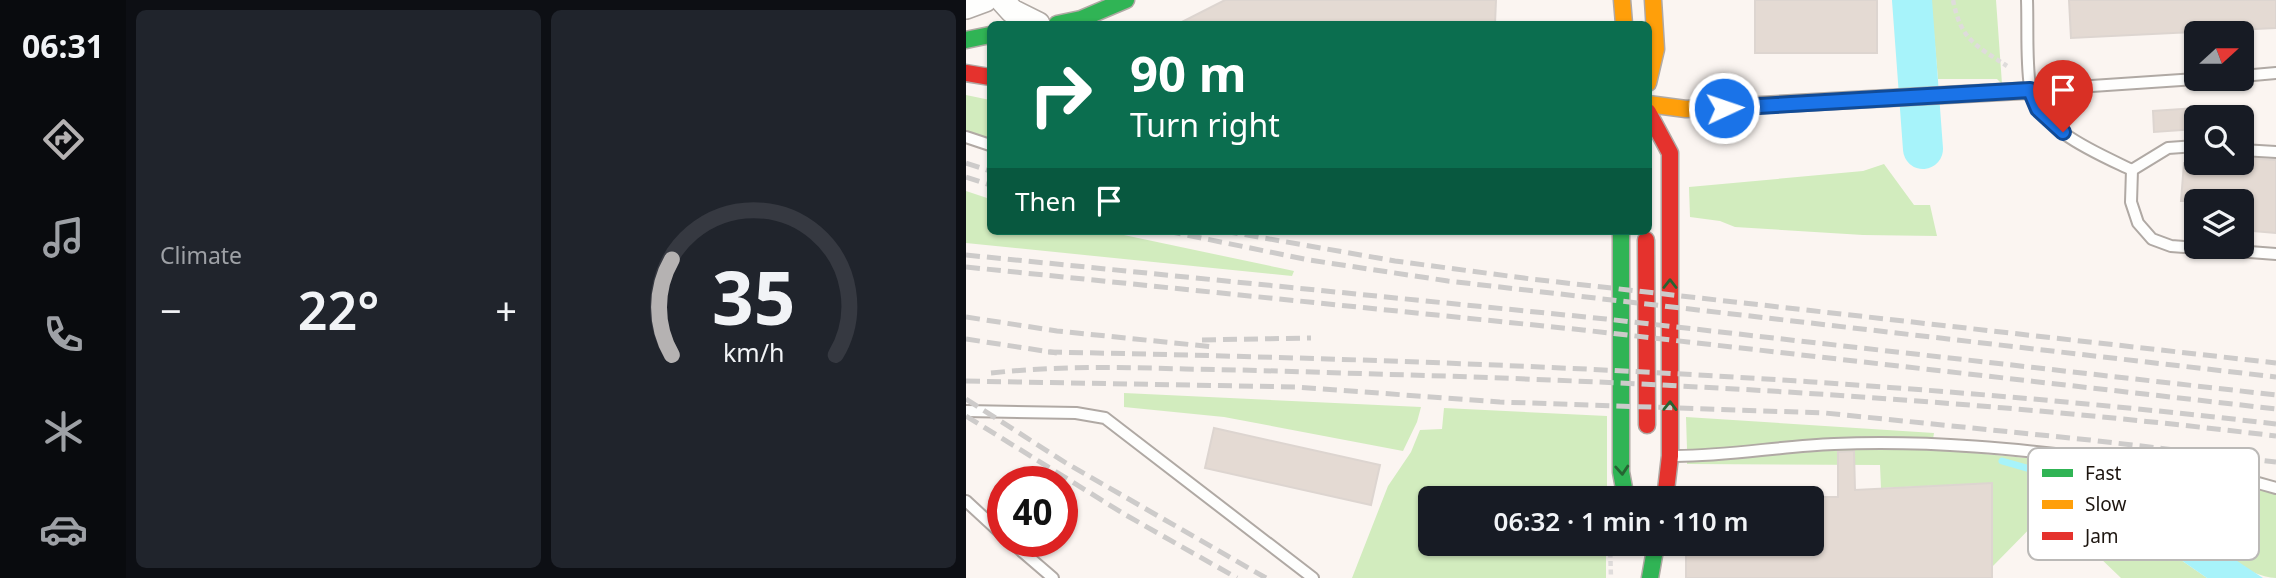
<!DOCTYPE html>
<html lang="en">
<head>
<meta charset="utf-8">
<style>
	body { margin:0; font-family:"Noto Sans",sans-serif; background:#20242c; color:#f1f3f6; height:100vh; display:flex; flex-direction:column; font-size:26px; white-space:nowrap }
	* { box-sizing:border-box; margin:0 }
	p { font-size:23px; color:#9ea1a6 }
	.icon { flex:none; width:38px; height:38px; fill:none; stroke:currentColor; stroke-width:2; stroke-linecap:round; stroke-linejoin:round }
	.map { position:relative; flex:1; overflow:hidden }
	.sheet { display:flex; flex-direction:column; gap:10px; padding:10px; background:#0d0f14; width:840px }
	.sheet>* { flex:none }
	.top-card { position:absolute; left:21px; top:21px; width:665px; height:214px; border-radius:10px; box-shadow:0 2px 5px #0004; background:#0b6e4f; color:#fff; overflow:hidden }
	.needle { width:46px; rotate:69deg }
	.fabs { position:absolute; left:1218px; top:21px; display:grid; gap:14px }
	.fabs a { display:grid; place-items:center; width:70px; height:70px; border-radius:10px; background:#171b24; box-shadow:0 2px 5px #0004; font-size:35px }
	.speed { position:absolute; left:21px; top:466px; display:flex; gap:14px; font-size:35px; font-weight:700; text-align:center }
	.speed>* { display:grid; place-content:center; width:91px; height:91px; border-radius:50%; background:#171b24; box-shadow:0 2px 5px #0004; line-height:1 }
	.speed .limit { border:10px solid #d22; background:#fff; color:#111 }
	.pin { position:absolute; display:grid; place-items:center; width:60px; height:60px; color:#fff; margin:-72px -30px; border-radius:50% 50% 50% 0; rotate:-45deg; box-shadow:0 0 7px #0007 }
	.pin .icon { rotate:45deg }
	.me { position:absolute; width:77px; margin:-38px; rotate:87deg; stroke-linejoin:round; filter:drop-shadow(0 0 5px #0008) }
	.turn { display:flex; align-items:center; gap:24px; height:147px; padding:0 28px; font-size:32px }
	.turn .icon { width:91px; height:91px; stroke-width:2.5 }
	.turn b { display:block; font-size:49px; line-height:60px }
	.then { display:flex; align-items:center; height:66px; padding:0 28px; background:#0003; gap:14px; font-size:26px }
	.big { font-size:52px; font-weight:600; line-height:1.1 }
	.sheet .tile { flex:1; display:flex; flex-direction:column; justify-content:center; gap:10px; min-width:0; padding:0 24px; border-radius:10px; background:#20242c }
	.sheet .dial { align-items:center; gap:0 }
	.dial svg { height:182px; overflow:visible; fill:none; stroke:#363941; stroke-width:7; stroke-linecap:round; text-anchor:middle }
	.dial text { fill:#f1f3f6; stroke:none }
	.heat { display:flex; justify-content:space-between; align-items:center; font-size:38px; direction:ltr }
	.sheet .tiles { flex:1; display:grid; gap:10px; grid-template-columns:repeat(2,1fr) }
	.trip { position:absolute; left:452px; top:486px; width:406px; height:70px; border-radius:10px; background:#171b24; box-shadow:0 2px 5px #0004; font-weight:600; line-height:70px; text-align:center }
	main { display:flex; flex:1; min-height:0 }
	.tab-bar { display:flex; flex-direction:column; width:126px; justify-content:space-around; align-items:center; background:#090b0e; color:#9ea1a6 }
	.tab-bar .icon { width:49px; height:49px }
	.tab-bar .selected { color:#b5b2b2 }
	.tab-bar b { font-size:32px; color:#f1f3f6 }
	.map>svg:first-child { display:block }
</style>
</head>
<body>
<main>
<nav class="tab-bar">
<b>06:31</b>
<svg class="icon selected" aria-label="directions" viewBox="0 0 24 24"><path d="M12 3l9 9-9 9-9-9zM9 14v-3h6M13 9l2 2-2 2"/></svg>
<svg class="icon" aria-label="music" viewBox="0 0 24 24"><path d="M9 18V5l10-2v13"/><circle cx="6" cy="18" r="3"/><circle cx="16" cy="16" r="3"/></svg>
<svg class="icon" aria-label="phone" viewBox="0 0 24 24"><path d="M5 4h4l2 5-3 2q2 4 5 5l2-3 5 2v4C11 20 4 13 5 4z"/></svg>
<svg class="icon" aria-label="climate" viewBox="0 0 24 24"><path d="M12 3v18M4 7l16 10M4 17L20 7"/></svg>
<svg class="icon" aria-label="car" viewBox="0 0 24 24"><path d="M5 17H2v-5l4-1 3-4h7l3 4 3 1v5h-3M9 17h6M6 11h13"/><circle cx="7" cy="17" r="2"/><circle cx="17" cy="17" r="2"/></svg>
</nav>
<section class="sheet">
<div class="tiles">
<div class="tile"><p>Climate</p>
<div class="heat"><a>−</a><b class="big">22°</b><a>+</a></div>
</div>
<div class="tile dial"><svg viewBox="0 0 100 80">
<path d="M14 69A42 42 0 1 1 86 69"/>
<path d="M14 69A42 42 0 0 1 14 27" stroke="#b5b2b2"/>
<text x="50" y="56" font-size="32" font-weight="700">35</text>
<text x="50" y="72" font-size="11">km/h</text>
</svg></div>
</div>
</section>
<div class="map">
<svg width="1310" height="578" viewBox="0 0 1310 578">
	<rect width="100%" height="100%" fill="#fbf5f1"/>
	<g fill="#d2ecbe">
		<polygon points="965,0 1030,0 1036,84 1031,79 972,79"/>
		<polygon points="0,95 24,100 24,139 0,131"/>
		<polygon points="918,164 948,205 964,205 971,236 897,235 769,227 754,221 724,217 723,187 897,171"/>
		<polygon points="0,191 24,199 24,231 139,231 314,268 328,271 326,276 0,243"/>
		<polygon points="158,393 455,407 451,422 437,451 258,417 158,407"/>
		<polygon points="478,408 641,416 641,499 464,499 464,544 640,544 640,578 386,578 422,486 445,452 454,430 476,429"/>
		<polygon points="720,417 968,433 967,439 890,439 753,451 725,451 721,449"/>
		<polygon points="913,447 978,450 1091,461 1160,522 1241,578 1155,578 1083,509 1026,567 1025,483 915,488 914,465 721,464 721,461"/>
		<path d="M 1152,468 L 1258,482 L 1310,493 L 1310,578 C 1269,578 1183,497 1152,468 Z"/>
	</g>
	<polygon fill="#a7f3fa" points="1091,461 1152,468 1221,528 1297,578 1241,578 1160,522"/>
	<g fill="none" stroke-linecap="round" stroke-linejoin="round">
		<polyline stroke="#a7f3fa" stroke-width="7" points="1036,461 1127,487"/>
		<polyline stroke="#a7f3fa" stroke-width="40" points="946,0 957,149"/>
	</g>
	<g fill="#e4dad3" stroke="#ddd5d0" stroke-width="2">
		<polygon points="259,0 530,0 529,24 212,24"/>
		<rect x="789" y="0" width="122" height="53"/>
		<polygon points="1103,0 1310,0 1310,28 1105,38"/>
		<polygon points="1230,108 1230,129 1188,132 1187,111"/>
		<polygon points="1276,158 1310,160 1310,233 1276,230 1276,201 1215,201 1218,163 1276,163"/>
		<polygon points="248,428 414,465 405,505 239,468"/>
		<polygon points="888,451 889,490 1026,483 1026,578 720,578 720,544 845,544 845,497 872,497 872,452"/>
	</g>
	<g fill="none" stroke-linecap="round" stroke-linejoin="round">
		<defs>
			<g id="lane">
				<path d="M 1061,0 C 1062,29 1060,59 1064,87 C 1070,129 1133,154 1166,170"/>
				<polyline points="1276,76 1310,73"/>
				<polyline points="1096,88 1230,79"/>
				<polyline points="0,137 24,145"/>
				<polyline points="1230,146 1202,148 1166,170 1165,202 1172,223 1186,239 1205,246 1310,254"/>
				<polyline points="1276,150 1310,152"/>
				<polyline points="0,411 110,413 139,418 347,578"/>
				<path d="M 710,456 C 763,456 815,446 868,444 C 963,440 1055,449 1148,461 C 1202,467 1258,472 1310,488"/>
				<polyline points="0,501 37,535"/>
				<polyline points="44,541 87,578"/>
			</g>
			<g id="street">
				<polyline points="36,0 46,11 72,24"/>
				<polyline points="0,7 19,0"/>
			</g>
			<g id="fast">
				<polyline points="91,24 115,19 160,0"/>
				<polyline points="0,40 24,35"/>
				<polyline points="655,231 655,472 660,499"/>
				<polyline points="684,578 690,544"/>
			</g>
			<g id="slow">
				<polyline points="656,0 658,24"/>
				<polyline points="682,83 690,49 687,0"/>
				<polyline points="682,104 720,109 1093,89"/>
			</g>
			<g id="jam">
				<polyline points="0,73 24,77"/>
				<polyline points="682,112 704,153 704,456 699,499"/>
				<polyline points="680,240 681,425"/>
			</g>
		</defs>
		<use href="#lane" stroke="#b0a9a4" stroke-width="14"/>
		<use href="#street" stroke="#b0a9a4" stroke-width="26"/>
		<use href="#fast" stroke="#b0a9a4" stroke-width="19"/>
		<use href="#slow" stroke="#b0a9a4" stroke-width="19"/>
		<use href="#jam" stroke="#b0a9a4" stroke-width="19"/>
		<g stroke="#dfdcdb" stroke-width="4.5" stroke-dasharray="5 3.5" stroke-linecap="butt">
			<path d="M 987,0 C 995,40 1009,45 1041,66"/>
			<polyline points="644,544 645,578"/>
		</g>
		<use href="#lane" stroke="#fefefd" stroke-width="10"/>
		<use href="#street" stroke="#fefefd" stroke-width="23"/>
		<use href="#fast" stroke="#30b455" stroke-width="16"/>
		<use href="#slow" stroke="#ff9f0a" stroke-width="16"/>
		<use href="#jam" stroke="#e5322d" stroke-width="16"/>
		<g stroke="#cdcbca" stroke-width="5" stroke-dasharray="14 7" stroke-linecap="butt">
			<polyline points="0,163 24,171"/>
			<polyline points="0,177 24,185"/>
			<polyline points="201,231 343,260 482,281 1310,377"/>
			<polyline points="258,231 429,261 565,279 1310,363"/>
			<polyline points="0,255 640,319 1310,395"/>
			<polyline points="0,267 617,330 1310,409"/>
			<polyline points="0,317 91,331 248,347"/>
			<polyline points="0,339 91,353"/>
			<polyline points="236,340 345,338"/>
			<path d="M 82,352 C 493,360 902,376 1310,424"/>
			<path d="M 25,373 C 90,366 154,367 219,369 C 294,370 370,373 445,375 C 735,384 1023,401 1310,436"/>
			<polyline points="0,381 330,387 534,402 859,413 1124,440 1310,462"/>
			<polyline points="0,399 100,463 300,578"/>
			<polyline points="0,416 158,514 271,578"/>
		</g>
	</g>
	<defs><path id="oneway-chevron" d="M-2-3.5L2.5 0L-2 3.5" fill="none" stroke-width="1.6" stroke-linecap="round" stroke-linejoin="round" transform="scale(1.75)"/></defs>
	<g stroke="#266432">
		<use href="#oneway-chevron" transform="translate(704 284) rotate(-90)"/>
		<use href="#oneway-chevron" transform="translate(704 406) rotate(-89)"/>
		<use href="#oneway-chevron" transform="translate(656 470) rotate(86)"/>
	</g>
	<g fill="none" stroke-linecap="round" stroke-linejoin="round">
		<defs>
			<polyline id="route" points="758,108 1064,90 1072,109 1097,132"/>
		</defs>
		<use href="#route" stroke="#114b97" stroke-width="18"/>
		<use href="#route" stroke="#1a73e8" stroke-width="12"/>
	</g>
	<rect x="1062" y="448" width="231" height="112" rx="10" fill="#fff" stroke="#bbb9b7" stroke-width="2"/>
	<rect x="1076" y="469" width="31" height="8" fill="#30b455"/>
	<rect x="1076" y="500" width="31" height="9" fill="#ff9f0a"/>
	<rect x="1076" y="532" width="31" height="8" fill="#e5322d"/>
	<g font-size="19" fill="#1d150f">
		<text x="1119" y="480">Fast</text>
		<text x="1119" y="511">Slow</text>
		<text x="1119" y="543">Jam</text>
	</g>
</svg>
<div class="fabs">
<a><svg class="needle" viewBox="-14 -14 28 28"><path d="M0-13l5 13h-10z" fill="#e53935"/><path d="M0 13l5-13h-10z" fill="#9ea1a6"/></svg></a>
<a><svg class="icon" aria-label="search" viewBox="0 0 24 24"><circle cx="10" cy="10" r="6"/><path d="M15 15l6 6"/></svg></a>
<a><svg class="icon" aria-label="layers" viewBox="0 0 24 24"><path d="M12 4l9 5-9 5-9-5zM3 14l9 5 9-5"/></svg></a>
</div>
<div class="speed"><div class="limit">40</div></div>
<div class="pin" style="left:1097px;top:132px;background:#d93025"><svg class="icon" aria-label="arrive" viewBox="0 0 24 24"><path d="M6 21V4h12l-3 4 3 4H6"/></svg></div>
<svg class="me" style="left:758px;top:108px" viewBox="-20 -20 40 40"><circle r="17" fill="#1a73e8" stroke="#fff" stroke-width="3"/><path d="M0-11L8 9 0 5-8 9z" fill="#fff"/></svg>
<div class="trip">06:32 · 1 min · 110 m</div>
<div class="top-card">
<div class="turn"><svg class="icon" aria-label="right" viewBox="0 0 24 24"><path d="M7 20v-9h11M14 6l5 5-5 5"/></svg><div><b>90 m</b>Turn right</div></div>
<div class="then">Then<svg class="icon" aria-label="arrive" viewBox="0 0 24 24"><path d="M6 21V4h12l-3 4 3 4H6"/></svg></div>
</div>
</div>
</main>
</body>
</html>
